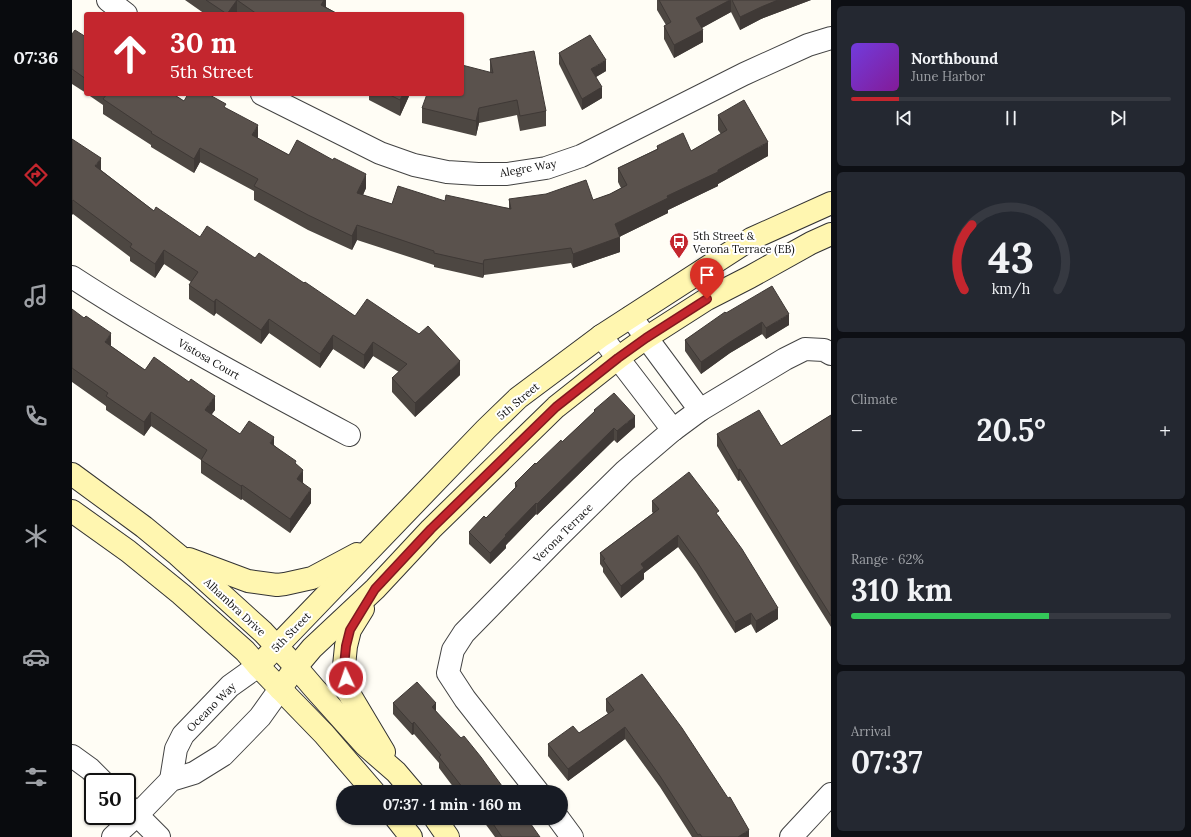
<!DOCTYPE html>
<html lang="en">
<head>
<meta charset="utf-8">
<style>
	body { margin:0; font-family:Lora,serif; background:#242831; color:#f1f3f6; height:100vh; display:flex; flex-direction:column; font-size:15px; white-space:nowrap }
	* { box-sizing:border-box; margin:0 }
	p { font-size:13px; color:#9ea1a6 }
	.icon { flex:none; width:22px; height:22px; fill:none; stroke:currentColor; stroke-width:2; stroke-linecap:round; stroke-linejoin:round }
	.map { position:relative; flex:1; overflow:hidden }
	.drawer { display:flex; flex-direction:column; gap:6px; padding:6px; background:#0d0f14; width:360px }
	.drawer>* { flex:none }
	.banner { position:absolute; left:12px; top:12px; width:380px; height:84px; border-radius:4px; box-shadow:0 1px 3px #0004; background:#c4262e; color:#fff; overflow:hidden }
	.speed { position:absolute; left:12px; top:773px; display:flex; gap:8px; font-size:20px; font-weight:700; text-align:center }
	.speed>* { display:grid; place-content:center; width:52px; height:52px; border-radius:50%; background:#171b24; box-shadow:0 1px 3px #0004; line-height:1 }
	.speed .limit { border:2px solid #111; border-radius:6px; background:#fff; color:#111 }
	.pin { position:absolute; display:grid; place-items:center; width:34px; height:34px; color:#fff; margin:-41px -17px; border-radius:50% 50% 50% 0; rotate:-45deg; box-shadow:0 0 4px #0007 }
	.pin .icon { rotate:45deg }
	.me { position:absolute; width:44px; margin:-22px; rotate:357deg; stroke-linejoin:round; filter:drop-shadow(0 0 3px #0008) }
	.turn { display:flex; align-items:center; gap:14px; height:84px; padding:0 20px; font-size:18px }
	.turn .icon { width:52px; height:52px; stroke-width:2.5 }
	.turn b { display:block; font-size:28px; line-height:34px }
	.big { font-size:30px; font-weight:700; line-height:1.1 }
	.drawer .card { flex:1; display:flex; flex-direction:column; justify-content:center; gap:6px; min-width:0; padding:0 14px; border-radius:6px; background:#242831 }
	.drawer .dial { align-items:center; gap:0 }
	.dial svg { height:104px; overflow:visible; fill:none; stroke:#363941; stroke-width:7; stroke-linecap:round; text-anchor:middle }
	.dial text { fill:#f1f3f6; stroke:none }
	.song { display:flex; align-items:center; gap:12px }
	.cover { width:48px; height:48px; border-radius:6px; background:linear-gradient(135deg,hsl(260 70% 55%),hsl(290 70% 35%)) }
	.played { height:4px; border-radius:2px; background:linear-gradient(90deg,#c4262e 15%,#363941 15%) }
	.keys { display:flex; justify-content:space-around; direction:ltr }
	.heat { display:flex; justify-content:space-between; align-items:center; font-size:22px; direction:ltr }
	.charge { height:6px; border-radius:3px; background:linear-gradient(90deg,#34c759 62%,#363941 0) }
	.trip { position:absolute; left:264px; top:785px; width:232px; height:40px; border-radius:20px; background:#171b24; box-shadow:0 1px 3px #0004; font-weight:700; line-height:40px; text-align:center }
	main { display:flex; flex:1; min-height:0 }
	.menu { display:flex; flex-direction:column; width:72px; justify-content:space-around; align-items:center; background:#090b0e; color:#9ea1a6 }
	.menu .icon { width:28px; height:28px }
	.menu .on { color:#c4262e }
	.menu b { font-size:18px; color:#f1f3f6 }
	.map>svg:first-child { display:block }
</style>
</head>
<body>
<main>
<nav class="menu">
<b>07:36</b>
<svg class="icon on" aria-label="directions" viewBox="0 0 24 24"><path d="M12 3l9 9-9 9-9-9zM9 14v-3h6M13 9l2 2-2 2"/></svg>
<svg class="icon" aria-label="music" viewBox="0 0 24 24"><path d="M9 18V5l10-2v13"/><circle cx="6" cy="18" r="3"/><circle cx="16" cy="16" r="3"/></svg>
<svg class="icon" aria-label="phone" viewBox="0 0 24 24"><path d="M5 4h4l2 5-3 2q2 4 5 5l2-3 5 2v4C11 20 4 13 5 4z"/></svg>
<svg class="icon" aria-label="climate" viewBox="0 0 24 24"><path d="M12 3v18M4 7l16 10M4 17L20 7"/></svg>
<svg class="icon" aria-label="car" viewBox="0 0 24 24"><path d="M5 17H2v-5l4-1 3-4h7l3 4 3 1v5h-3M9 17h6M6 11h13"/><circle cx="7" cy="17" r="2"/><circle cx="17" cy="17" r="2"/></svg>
<svg class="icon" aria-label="filters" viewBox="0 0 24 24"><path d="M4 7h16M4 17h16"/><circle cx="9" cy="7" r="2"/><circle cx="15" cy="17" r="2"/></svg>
</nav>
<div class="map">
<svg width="759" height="837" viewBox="0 0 759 837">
	<rect width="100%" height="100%" fill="#fffdf5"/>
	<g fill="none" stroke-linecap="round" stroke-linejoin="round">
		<defs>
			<g id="street">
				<polyline points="36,0 54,14"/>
				<polyline points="190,94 308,153 342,165 375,172 406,174 435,174 474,168 509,156 672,74 736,45 759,38"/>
				<path d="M 0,277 C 89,335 183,385 277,435"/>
				<polyline points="559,317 628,410"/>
				<polyline points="529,336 601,430"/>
				<polyline points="0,756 18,769 31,782"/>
				<polyline points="99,780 104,749 111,735 158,686 186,666"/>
				<polyline points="466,792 393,699 376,673 381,650 392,633 486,537 553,471 601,430 628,410 713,359 733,349 752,350 759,354"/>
				<polyline points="55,805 87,837"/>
				<polyline points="486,818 500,837"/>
				<polyline points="41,837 65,815 99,780 122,773 151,755 188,717 208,689"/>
				<polyline points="719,837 759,794"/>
			</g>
			<g id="secondary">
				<polyline points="0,474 72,527 106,555 191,632 224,667 242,688 293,745 324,772 341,792"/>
				<polyline points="0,511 56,551 109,594 173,651 186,666 252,734 302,792"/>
				<polyline points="117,559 176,581 205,585 213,584 240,578 285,554"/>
				<polyline points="291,609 278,630 274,646 272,666 275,690 312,752"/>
				<polyline points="186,666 414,429 446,398 529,336 679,239 759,203"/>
				<polyline points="208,689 224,667 240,648 303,589 359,529 484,407 546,358 574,338 635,299 678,277 739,243 759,234"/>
				<polyline points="324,818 339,837"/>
				<polyline points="363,818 376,837"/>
			</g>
		</defs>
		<use href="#street" stroke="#444" stroke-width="24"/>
		<use href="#secondary" stroke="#333" stroke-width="24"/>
		<use href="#street" stroke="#fff" stroke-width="22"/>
		<use href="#secondary" stroke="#fff6b0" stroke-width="22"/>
	</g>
	<g fill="#4d4742">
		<polygon points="113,0 254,0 254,7 266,14 133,14"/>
		<polygon points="585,0 739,0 689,19 668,30 659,12 630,28 631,42 602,58 592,39 592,26 594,25 585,10"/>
		<polygon points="0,34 14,37 14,93 0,84"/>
		<polygon points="487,53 534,71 524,77 530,98 510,110 487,64"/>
		<polygon points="418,59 474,111 474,126 448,131 445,115 407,123 404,136 350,123 350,108 418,72"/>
		<polygon points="15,94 101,94 112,101 154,108 186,138 217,155 294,188 291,195 320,204 373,201 437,208 437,199 521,200 538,194 549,188 546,182 546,168 585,149 585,146 619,151 649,134 646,130 646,115 696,156 646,184 646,186 596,210 596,213 547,237 548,252 501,268 499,263 412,275 411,278 362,267 362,265 285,240 280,250 236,230 182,200 182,191 128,162 122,173 79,147 79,145 31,114 31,105"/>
		<polygon points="297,94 338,94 328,116 297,100"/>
		<polygon points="0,139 29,170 82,211 128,237 183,258 232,283 283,316 388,375 343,417 320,392 320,378 327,372 301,356 292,369 261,349 248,368 197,333 189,344 144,313 142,316 117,299 117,285 119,282 92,264 83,278 58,261 58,257 1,214"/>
		<polygon points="0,309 39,346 73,370 143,410 139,414 168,434 202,445 224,464 239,503 218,533 170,499 169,500 129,473 129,460 79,426 72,436 34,410 34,406 0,382"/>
		<polygon points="654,313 717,325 694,339 690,334 658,353 629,374 613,351 613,340"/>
		<polygon points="522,410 563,427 545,443 542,440 465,515 464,514 434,545 434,548 418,564 397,544 397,532 414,518 443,488 443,483 464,464 490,442 522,412"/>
		<polygon points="759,415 759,627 727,576 668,480 666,481 645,446 645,434 709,446"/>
		<polygon points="580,501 647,516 706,619 684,633 679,624 663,633 624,572 606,547 572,573 572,579 549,598 531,572 531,568 528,564 528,553 581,513 580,512"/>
		<polygon points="534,699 677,837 620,837 588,787 553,739 496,781 476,756 476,744 507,733 536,714 534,711"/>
		<polygon points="321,703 364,711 430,792 385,792 367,768 367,763 342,734 340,735 321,714"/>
		<polygon points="409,818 450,818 453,822 468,837 423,837"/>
	</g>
	<g fill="#3f3936">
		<polygon points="165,0 165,14 155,14"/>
		<polygon points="252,0 254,0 254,11 249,5"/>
		<polygon points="658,0 659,0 659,12 624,31 624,18"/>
		<polygon points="706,0 739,0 689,19 668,30 668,17 689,7"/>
		<polygon points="631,30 631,42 602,58 602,45"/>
		<polygon points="534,60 534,71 519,80 519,69"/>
		<polygon points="530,87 530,98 510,110 510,99"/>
		<polygon points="331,94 338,94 328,116 328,100"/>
		<polygon points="407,108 407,123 404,136 404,121"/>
		<polygon points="186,125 186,139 180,135"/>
		<polygon points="696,142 696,156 646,184 646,186 596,210 596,213 543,239 543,224 595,196 646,170"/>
		<polygon points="128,148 128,162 122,173 122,159"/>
		<polygon points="29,158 29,172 23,166"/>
		<polygon points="294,174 294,188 285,208 285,193"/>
		<polygon points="1,200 1,214 0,215 0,201"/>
		<polygon points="285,225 285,240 280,250 280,236"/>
		<polygon points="548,237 548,252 501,268 501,254"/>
		<polygon points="92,250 92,264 83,278 83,264"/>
		<polygon points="412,260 412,275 411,278 411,264"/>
		<polygon points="144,299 144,313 142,316 142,302"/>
		<polygon points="717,314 717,325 694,339 694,328"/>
		<polygon points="197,319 197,333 189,344 189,330"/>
		<polygon points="690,322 690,334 658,353 629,374 629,362 658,342"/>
		<polygon points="39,333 39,347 33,342"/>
		<polygon points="261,335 261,349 248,368 248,354"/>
		<polygon points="301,342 301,356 292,369 292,355"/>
		<polygon points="388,361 388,375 343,417 343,403"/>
		<polygon points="143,396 143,410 133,424 133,410"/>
		<polygon points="79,412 79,426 72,436 72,422"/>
		<polygon points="563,416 563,427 545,443 545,431"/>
		<polygon points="542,428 542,440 465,515 465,504"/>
		<polygon points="202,437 202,451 198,443"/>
		<polygon points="668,469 668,480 666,481 666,470"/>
		<polygon points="231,470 231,484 225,479"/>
		<polygon points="170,485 170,499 169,500 169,486"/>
		<polygon points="239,489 239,503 218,533 218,519"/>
		<polygon points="464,503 464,514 434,545 434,548 418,564 418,553 433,535"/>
		<polygon points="606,535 606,547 572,573 572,579 549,598 549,586 569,564"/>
		<polygon points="706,608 706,619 684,633 684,621"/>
		<polygon points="679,613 679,624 663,633 663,622"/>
		<polygon points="364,703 364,715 360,707"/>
		<polygon points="342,722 342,734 340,735 340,724"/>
		<polygon points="553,727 553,739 496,781 496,769"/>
		<polygon points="430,786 430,792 427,788"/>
		<polygon points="677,830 677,837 666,837"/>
	</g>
	<g fill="#5a524d" stroke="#3f3936">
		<polygon points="134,0 165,0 155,14"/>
		<polygon points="165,0 252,0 249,5 266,14 185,14"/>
		<polygon points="587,0 658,0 624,18 631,30 602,45 592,26 599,22"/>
		<polygon points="660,0 706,0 689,7 668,17"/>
		<polygon points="3,30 14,37 14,79 0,69 0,34"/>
		<polygon points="518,35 534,60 519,69 530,87 510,99 487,53"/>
		<polygon points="462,51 474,111 448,116 445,100 407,108 404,121 350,108 355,94 390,94 390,65 421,73 418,59"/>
		<polygon points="35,94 101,94 112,101 116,94 136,94 154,104 152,107 186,125 180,135 217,155 225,140 261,160 262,158 294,174 285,193 320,204 326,186 373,201 374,195 439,209 437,199 474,194 514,180 521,200 538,194 555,185 546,168 586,149 585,146 611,133 619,151 655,130 646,115 672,100 696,142 646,170 646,172 595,196 596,198 543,224 548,237 501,254 499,248 412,260 411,264 362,253 362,251 285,225 280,236 236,215 182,186 186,179 128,148 122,159 79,133 80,132 31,99"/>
		<polygon points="316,94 331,94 328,100"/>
		<polygon points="0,139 29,158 23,166 82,211 84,207 128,237 135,226 183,258 187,253 232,283 233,282 283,316 295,299 347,334 356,326 388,361 343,403 320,378 335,364 301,342 292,355 261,335 248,354 197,319 189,330 144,299 142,302 117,285 126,272 92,250 83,264 58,247 60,244 1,200 0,201"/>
		<polygon points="700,286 717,314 694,328 690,322 658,342 629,362 613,340 653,312 654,313"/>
		<polygon points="0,309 12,318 14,316 39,333 33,342 73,370 82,357 117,382 119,379 143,396 133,410 168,434 177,421 202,437 198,443 224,461 223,463 231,470 225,479 239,489 218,519 170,485 169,486 129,460 135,450 79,412 72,422 34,396 36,393 0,368"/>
		<polygon points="542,393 563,416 545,431 542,428 465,504 464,503 433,535 434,536 418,553 397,532 412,516 414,518 445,486 443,483 463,463 464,464 489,440 490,442 523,411 522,410"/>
		<polygon points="687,410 709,446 759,415 759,616 727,565 668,469 666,470 645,434"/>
		<polygon points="617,472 647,511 644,513 670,549 706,608 684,621 679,613 663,622 624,560 606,535 569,564 572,568 549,586 531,560 533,559 528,553 587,509 580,501"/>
		<polygon points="570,674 610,728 656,798 658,797 677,830 666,837 630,837 628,834 626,835 588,776 553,727 496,769 476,744 501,726 507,733 542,710 534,699"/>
		<polygon points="345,682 364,703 360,707 389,738 392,736 409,757 430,786 427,788 430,792 394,792 367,757 369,755 342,722 340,724 321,703"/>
		<polygon points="417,818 450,818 453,822 456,820 468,837 430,837"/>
	</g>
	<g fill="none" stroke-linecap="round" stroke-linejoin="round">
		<defs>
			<polyline id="route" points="274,678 272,666 274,646 278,630 303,589 359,529 484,407 546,358 574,338 635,299"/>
		</defs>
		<use href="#route" stroke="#7f191e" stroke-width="10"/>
		<use href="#route" stroke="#c4262e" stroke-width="7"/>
	</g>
	<defs>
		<symbol id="bus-pin" viewBox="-11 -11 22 30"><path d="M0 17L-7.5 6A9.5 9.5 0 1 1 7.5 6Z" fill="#c4262e" stroke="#fff"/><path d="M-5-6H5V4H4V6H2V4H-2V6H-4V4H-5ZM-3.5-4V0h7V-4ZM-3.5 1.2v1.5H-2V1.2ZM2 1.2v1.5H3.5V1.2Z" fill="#fff"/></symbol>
	</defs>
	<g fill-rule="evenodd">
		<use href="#bus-pin" x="596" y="231" width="22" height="30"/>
	</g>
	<g text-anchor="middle" stroke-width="4" stroke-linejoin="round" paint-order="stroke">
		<g font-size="11" fill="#111" stroke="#fff">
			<text transform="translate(456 168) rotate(-10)" y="4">Alegre Way</text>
			<text transform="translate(137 359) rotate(30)" y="4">Vistosa Court</text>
			<text transform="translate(446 401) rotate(-40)" y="4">5th Street</text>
			<text transform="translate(491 533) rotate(-45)" y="4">Verona Terrace</text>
			<text transform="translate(163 607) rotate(43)" y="4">Alhambra Drive</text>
			<text transform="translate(219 632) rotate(-46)" y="4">5th Street</text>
			<text transform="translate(139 707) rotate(-45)" y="4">Oceano Way</text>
		</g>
		<g font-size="11" fill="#111" stroke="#fff" text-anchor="start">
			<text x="621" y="240">5th Street &amp;<tspan x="621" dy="13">Verona Terrace (EB)</tspan></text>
		</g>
	</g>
</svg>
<div class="speed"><div class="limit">50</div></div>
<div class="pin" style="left:635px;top:299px;background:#d93025"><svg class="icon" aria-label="arrive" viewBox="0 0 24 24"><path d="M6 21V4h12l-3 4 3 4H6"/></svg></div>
<svg class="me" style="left:274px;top:678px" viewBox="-20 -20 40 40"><circle r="17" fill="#c4262e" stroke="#fff" stroke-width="3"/><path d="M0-11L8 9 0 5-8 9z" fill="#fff"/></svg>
<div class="trip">07:37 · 1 min · 160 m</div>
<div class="banner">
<div class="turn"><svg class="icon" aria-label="ahead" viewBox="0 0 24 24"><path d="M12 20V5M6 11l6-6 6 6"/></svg><div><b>30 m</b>5th Street</div></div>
</div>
</div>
<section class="drawer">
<div class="card">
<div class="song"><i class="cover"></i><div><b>Northbound</b><p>June Harbor</p></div></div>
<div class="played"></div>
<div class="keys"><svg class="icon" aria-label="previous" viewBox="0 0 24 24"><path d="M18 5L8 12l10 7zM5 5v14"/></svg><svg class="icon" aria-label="pause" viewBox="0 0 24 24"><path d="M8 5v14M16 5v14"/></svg><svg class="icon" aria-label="next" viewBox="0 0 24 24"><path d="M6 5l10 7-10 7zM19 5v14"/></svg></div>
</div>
<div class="card dial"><svg viewBox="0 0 100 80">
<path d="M14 69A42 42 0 1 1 86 69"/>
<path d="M14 69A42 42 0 0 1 20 19" stroke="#c4262e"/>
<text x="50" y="56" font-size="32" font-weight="700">43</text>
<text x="50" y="72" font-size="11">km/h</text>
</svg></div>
<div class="card"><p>Climate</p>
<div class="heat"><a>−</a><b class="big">20.5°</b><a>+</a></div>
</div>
<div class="card"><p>Range · 62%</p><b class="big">310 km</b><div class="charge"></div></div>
<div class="card"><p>Arrival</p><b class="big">07:37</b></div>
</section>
</main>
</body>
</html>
